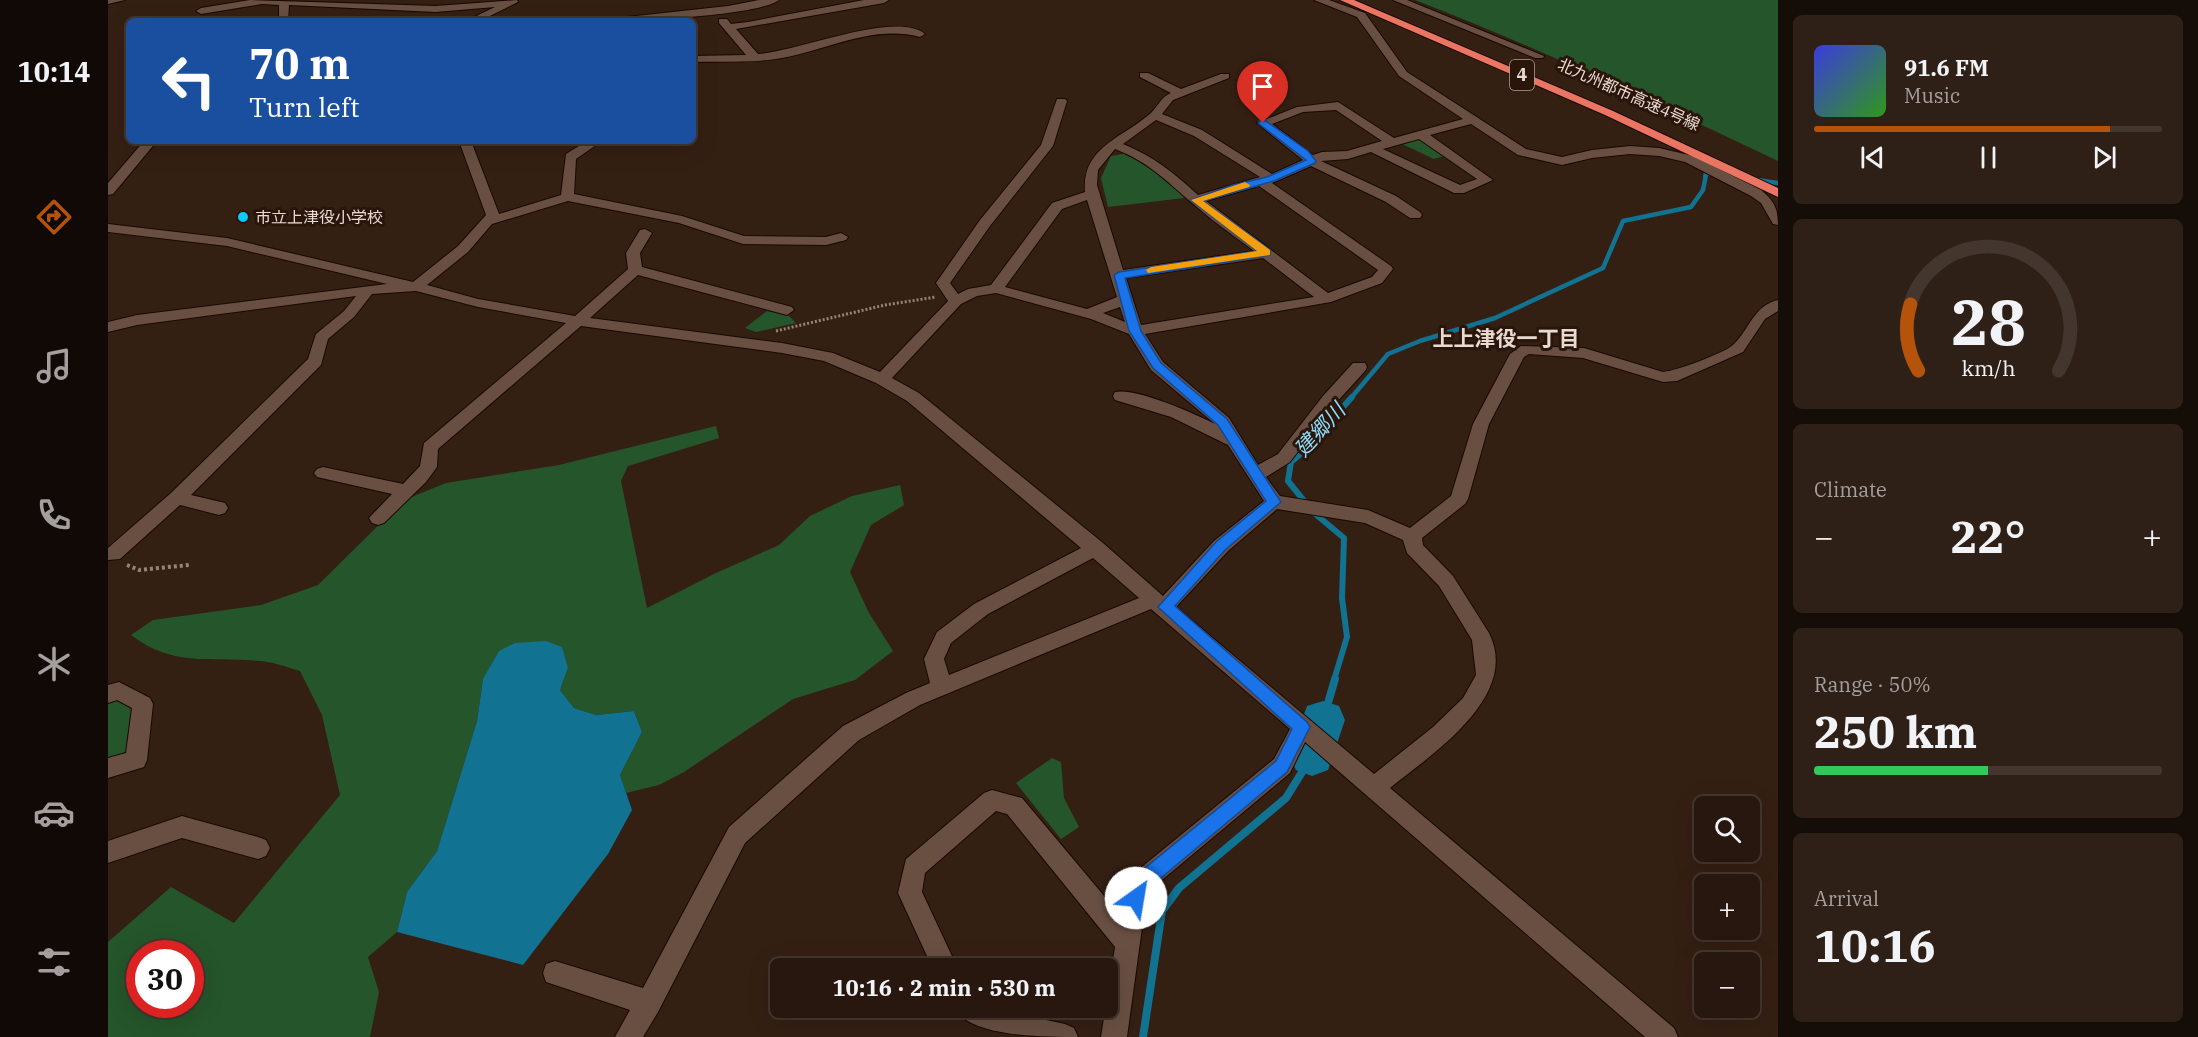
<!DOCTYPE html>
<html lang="en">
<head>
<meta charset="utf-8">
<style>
	body { margin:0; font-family:"IBM Plex Serif","Noto Sans JP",serif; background:#2f2017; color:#f1f3f6; height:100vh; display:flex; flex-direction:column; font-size:22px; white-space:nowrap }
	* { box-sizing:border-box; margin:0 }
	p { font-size:20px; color:#a49f9e }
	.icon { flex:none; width:33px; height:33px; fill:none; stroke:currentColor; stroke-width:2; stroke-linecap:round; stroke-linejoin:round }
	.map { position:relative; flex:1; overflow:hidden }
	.details { display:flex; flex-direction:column; gap:15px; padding:15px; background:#150d08; width:420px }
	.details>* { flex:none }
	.hud { position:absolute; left:18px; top:18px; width:570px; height:126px; border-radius:9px; box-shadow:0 6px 24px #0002,0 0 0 2px #43362e; background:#1a4fa0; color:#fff; overflow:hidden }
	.buttons { position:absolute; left:1586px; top:796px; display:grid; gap:12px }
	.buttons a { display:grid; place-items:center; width:66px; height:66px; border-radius:9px; background:#27170e; box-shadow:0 6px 24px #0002,0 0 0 2px #43362e; font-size:30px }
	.speed { position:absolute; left:18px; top:940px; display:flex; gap:12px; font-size:30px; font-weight:700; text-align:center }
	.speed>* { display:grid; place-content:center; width:78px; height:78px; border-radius:50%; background:#27170e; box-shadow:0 6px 24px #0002,0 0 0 2px #43362e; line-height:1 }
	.speed .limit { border:9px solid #d22; background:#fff; color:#111 }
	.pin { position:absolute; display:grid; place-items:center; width:51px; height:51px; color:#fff; margin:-62px -26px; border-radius:50% 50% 50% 0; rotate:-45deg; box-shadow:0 0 6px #0007 }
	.pin .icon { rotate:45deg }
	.me { position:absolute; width:66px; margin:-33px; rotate:32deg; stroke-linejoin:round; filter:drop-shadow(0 0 4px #0008) }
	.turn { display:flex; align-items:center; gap:21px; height:126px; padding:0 24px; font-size:27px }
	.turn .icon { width:78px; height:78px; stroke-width:2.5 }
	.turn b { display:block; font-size:42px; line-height:51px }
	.big { font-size:45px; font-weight:700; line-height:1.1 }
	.details .card { flex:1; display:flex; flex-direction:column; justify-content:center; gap:9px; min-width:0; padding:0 21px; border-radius:9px; background:#2f2017 }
	.details .dial { align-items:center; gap:0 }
	.dial svg { height:156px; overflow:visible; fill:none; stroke:#43362e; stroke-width:7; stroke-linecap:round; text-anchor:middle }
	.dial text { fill:#f1f3f6; stroke:none }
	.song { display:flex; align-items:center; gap:18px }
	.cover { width:72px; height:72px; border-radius:9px; background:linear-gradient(135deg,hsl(240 70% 55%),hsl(110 70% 35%)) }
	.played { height:6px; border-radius:3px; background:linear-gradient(90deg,#b45309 85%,#43362e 85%) }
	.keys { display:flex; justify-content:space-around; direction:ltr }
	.heat { display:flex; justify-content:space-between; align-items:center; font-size:33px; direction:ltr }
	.charge { height:9px; border-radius:4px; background:linear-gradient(90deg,#34c759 50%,#43362e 0) }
	.trip { position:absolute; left:662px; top:958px; width:348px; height:60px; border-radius:9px; background:#27170e; box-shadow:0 6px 24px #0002,0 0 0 2px #43362e; font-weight:700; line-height:60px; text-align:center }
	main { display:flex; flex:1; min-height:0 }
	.menu { display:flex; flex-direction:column; width:108px; justify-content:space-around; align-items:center; background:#100906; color:#a49f9e }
	.menu .icon { width:42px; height:42px }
	.menu .selected { color:#b45309 }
	.menu b { font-size:27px; color:#f1f3f6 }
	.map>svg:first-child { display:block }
</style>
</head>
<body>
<main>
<nav class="menu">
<b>10:14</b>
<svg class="icon selected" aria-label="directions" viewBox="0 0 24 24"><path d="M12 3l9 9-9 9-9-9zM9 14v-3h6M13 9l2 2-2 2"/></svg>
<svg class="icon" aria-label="music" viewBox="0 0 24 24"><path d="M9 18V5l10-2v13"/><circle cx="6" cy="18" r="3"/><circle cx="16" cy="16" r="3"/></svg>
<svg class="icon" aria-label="phone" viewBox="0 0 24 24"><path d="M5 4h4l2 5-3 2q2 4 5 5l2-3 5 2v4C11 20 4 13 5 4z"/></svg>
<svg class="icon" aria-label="climate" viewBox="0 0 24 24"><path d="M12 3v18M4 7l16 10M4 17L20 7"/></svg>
<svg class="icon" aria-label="car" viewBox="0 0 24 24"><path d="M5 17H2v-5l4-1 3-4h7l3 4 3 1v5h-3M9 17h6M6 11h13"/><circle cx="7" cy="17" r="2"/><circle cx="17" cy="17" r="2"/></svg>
<svg class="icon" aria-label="filters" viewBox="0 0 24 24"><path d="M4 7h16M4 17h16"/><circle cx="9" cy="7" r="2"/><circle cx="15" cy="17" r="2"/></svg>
</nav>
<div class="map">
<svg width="1670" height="1037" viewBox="0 0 1670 1037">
	<rect width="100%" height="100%" fill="#341f13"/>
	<g fill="#25552b" fill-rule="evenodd">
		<path d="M 1307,0 L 1670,0 L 1670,161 C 1550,104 1431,48 1307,0 Z"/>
		<polygon points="1310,138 1339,155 1326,159 1292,143"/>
		<path d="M 1021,153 C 1042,164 1060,179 1076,198 L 1000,207 L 993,178 L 1003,156 Z"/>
		<polygon points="659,311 680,315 688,323 648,332 637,328"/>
		<path d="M 608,426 L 611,438 L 520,466 L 513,481 L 539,608 L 608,573 L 671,545 L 702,516 L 744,496 L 792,485 L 796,505 L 763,525 L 742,572 L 761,613 L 785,651 L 747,680 L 685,699 L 576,772 L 551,785 L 518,793 L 512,775 L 534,732 L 526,711 L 488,715 L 466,708 L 452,690 L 460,668 L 375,679 L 369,721 L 329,851 L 299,892 L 289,932 L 260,957 L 271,992 L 262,1037 L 0,1037 L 0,942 L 63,887 L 126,923 L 232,795 L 214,715 L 192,671 C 179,667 165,662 152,661 C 102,656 66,668 23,635 L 45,620 L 153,605 L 210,585 L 296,500 L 338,483 L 451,465 ZM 32,954 L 82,954 L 82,1005 L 32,1005 Z"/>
		<polygon points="10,700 28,709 22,756 0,762 0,703"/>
		<polygon points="944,758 953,762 956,798 971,827 953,839 908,783"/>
	</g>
	<polygon fill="#117291" points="438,641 454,647 460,668 452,690 466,708 488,715 526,711 534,732 512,775 524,810 500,854 415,965 289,932 299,892 329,851 369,721 375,679 391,651 407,643"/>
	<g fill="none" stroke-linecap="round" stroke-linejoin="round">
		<polyline stroke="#117291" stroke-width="4" points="1597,176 1598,173 1606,175"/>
		<g stroke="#117291" stroke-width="4.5">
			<polyline points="1649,180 1670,183"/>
			<polyline points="1243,398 1280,354 1312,341 1387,318 1495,268 1515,221 1583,207 1595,190 1598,175"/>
		</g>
		<polyline stroke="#117291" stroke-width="6" points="1226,680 1239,637 1234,598 1236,538 1205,512 1180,481 1183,462 1195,452 1244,397"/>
		<g stroke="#117291" stroke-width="8">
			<polyline points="1215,720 1227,679"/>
			<polyline points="1035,1037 1054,911 1071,888 1178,798 1204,756"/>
		</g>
		<polygon fill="#117291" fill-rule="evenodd" points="1215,701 1231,706 1237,720 1220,770 1204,776 1188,770 1181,756 1199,706"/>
		<defs>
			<g id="minor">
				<polygon points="0,0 17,0 0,4"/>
				<polygon points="142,0 328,6 409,0 410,2 372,21 358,21 387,7 328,12 181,5 180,21 171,20 171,5 154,4 93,14 88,11 93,8"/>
				<path d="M 651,0 L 671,0 C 652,15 534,21 505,21 L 510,18 L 620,6 Z"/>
				<path d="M 756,0 L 781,0 L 776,3 L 628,29 L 650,54 C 689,52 788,10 817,34 L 812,37 C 762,24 717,52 668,59 C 641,63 613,61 585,62 L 585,56 L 638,55 L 611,23 L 611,19 L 619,19 L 623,24 L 640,22 Z"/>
				<path d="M 1206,0 L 1221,0 L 1257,13 L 1299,72 L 1418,149 L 1454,157 L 1484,150 L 1522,146 L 1551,148 L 1585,156 L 1653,190 C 1666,201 1670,208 1670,225 L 1665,224 L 1653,203 L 1643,196 L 1577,162 L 1551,156 L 1522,154 L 1484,158 L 1454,165 L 1410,155 L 1363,124 L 1322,135 L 1385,180 L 1356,193 L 1346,193 L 1263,152 L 1240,159 L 1213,161 L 1288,196 L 1312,212 L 1314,215 L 1312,218 L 1302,218 L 1278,202 L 1203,166 L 1164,183 L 1283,266 L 1285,269 L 1274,283 L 1223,302 L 1037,334 L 1055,362 L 1121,418 L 1150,465 L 1170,454 L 1215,396 L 1245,363 L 1257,363 L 1259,367 L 1257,371 L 1227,404 L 1182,462 L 1158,477 L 1172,496 L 1260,510 L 1302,528 L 1343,496 L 1365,424 L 1402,354 L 1413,346 L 1476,348 L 1555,372 C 1568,371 1616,353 1625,345 C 1642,329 1645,306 1670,300 L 1670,311 L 1657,319 L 1635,352 L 1569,381 L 1555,382 L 1475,358 L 1421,354 L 1416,357 L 1381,424 L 1360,499 L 1357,504 L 1314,538 L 1315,545 L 1345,576 L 1381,633 C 1413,696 1324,754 1282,788 L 1566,1028 L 1570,1037 L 1537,1037 L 1197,742 L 1182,773 L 1042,890 L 1036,913 L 1019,1037 L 993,1037 L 1007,947 L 899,814 L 888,811 L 817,873 L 814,892 L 850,969 L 825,969 L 790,893 L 798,859 L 876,793 L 884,790 L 914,798 L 1012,915 L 1024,875 L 1166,759 L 1182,729 L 1043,609 L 812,705 L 751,740 L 637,843 L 550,1012 L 535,1037 L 507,1037 L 522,1010 L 438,982 L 435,973 L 438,964 L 447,961 L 535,988 L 621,827 L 735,726 L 798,693 L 822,683 L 816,659 L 829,632 L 866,604 L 973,548 L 799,401 L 768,383 L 716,361 L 674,353 L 473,326 L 330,449 L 329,467 L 318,482 L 276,523 L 270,525 L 264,523 L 261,518 L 284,494 L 209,477 L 206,473 L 209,469 L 215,467 L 295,484 L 312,466 L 316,443 L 458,323 L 370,307 L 308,291 L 264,294 L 246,317 L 220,339 L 213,365 L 83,495 L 117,503 L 120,508 L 117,513 L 111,515 L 72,505 L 12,559 L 0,560 L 0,548 L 63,493 L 200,359 L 208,334 L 236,311 L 248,296 L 29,325 L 0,332 L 0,322 L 29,315 L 279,284 L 119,246 L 0,232 L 0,224 L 119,238 L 305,282 L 350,246 L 378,215 L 351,141 L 363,141 L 391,214 L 453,195 L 458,154 L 479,141 L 494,141 L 468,159 L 466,194 L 574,216 L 636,236 L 718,237 L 733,233 L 740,237 L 738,240 L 718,245 L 635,244 L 571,223 L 460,201 L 384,224 L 360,252 L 319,285 L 370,299 L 467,316 L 520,269 L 518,253 L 532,230 L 537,229 L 544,233 L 532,253 L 534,267 L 684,307 L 686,310 L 679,315 L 530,275 L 482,318 L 674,343 L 725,353 L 772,372 L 840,301 L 828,283 L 872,220 L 933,145 L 949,99 L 957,99 L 959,101 L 945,146 L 882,226 L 842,283 L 850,294 L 860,289 L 883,285 L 944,203 L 977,192 C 973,147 1015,138 1043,113 C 1050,106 1053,97 1063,93 L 1032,77 L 1032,73 L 1040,73 L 1073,89 L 1113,74 L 1121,74 L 1121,78 L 1065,100 L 1054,114 L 1094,130 L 1164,174 L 1195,160 L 1149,123 L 1189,107 L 1230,102 L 1286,138 L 1355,119 L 1291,76 L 1249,17 ZM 1228,110 L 1274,141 L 1239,151 L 1214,152 L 1205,155 L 1164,124 L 1195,112 ZM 1048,120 L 1086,136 L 1152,177 L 1090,195 C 1066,173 1045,156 1015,144 ZM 1311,139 L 1369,179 L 1352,185 L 1275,149 ZM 1007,149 C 1042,163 1056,179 1083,202 C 1103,220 1125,235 1146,251 L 1015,270 L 989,185 L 990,170 ZM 1151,186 L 1270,270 L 1264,277 L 1220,293 L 1098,201 ZM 979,200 L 1009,297 L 979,309 L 897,287 L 954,209 ZM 1155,258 L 1206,297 L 1033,325 L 1018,278 ZM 888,293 L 983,319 L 1021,334 L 1043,370 L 1107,424 C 1088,414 1027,387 1007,392 L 1005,396 L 1007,400 L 1063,417 L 1120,445 L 1156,501 L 1106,541 L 1055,596 L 995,543 L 811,393 L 784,378 L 853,304 L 869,296 ZM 1012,307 L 1017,322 L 995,313 ZM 1169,509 L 1257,523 L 1295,540 L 1299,553 L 1331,586 L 1364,640 L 1368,675 L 1355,698 L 1325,727 L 1266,774 L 1068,607 L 1120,551 ZM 985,558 L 1031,598 L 841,675 L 836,659 L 843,643 L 880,614 Z"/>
				<polygon points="1285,0 1299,0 1436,56 1435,58 1427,58"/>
				<polygon points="36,141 49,141 5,194 0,195 0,183"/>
				<polygon points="11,682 42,698 45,704 39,760 36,767 0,778 0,758 18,753 24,708 9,700 0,703 0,685"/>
				<polygon points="74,816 150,837 158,840 162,848 158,856 150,859 74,838 0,863 0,841"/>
				<path d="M 846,1008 L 881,1008 L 957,1024 L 966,1028 L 970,1037 C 935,1037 862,1037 846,1008 Z"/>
			</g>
			<polygon id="highway" points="1232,0 1246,0 1505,111 1670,188 1670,197 1497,115"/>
		</defs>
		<use href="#minor" stroke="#1b0801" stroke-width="2"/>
		<use href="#highway" stroke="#1b0801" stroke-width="2"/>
		<polyline stroke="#96847a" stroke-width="3" stroke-dasharray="2 2" stroke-linecap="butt" points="668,331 777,305 828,297"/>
		<polyline stroke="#96847a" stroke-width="4" stroke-dasharray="3 3" stroke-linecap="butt" points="19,565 31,570 81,565"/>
		<use href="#minor" fill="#684f42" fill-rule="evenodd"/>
		<use href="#highway" fill="#ea7563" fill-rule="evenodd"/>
	</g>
	<polygon fill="#1a73e8" stroke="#114b97" stroke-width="1.5" points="1151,121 1158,121 1200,151 1208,161 1207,163 1166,181 1095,201 1162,250 1162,255 1017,278 1033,331 1053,363 1119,419 1173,502 1117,550 1067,606 1199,722 1202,727 1179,772 1040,889 1034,904 1028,907 1022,904 1019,898 1026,877 1168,761 1184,729 1050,607 1108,542 1158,501 1110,425 1045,368 1021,331 1006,275 1011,272 1149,251 1083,200 1125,185 1159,177 1198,160 1151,124"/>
	<polygon fill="#f59e0b" points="1137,182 1142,185 1141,187 1095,201 1162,250 1162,255 1040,273 1038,270 1043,267 1149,251 1083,200"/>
	<circle fill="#07cbf9" stroke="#2a150a" stroke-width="2" cx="135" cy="217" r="6"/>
	<g text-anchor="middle" stroke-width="6" stroke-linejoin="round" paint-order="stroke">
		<g font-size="16" fill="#e8d9d1" stroke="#2a150a">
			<text transform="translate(1521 94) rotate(24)" y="6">北九州都市高速4号線</text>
		</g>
		<g font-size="16" fill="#e8d9d1" stroke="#2a150a" text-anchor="start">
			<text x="147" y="223">市立上津役小学校</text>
		</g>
		<rect fill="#2a150a" stroke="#af9e95" stroke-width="1.5" x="1402" y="60" width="24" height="30" rx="4.5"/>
		<g font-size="18" font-weight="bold" fill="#e8d9d1">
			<text x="1414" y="81">4</text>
		</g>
		<g font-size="21" font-weight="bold" fill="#e8d9d1" stroke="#2a150a">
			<text x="1398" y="346">上上津役一丁目</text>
		</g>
		<g font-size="21" font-style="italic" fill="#8ddafb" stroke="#2a150a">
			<text transform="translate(1212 430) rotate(-48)" y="7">建郷川</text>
		</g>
	</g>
</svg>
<div class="buttons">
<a><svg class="icon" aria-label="search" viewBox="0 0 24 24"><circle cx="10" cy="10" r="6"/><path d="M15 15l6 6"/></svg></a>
<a>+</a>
<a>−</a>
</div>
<div class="speed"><div class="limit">30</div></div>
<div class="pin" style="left:1155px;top:123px;background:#d93025"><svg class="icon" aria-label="arrive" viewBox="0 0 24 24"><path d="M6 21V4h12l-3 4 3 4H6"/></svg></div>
<svg class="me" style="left:1028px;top:898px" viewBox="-20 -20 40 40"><circle r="19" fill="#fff"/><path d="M0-13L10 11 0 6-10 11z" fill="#1a73e8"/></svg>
<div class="trip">10:16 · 2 min · 530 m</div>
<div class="hud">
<div class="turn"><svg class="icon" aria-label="left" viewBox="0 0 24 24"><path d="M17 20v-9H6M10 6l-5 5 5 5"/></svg><div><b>70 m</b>Turn left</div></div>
</div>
</div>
<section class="details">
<div class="card">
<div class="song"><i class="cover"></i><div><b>91.6 FM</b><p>Music</p></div></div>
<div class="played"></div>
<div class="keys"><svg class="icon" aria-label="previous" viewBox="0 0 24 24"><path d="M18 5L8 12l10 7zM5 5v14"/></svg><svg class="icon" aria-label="pause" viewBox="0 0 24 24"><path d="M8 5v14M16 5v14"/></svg><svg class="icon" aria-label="next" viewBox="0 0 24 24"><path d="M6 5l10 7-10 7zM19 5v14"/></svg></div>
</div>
<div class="card dial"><svg viewBox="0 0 100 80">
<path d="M14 69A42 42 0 1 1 86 69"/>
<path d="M14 69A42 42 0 0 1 10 35" stroke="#b45309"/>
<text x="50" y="56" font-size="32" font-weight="700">28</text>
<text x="50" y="72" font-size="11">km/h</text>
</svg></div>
<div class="card"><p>Climate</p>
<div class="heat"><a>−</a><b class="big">22°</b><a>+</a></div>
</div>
<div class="card"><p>Range · 50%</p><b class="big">250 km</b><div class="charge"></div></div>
<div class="card"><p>Arrival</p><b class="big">10:16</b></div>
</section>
</main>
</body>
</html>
